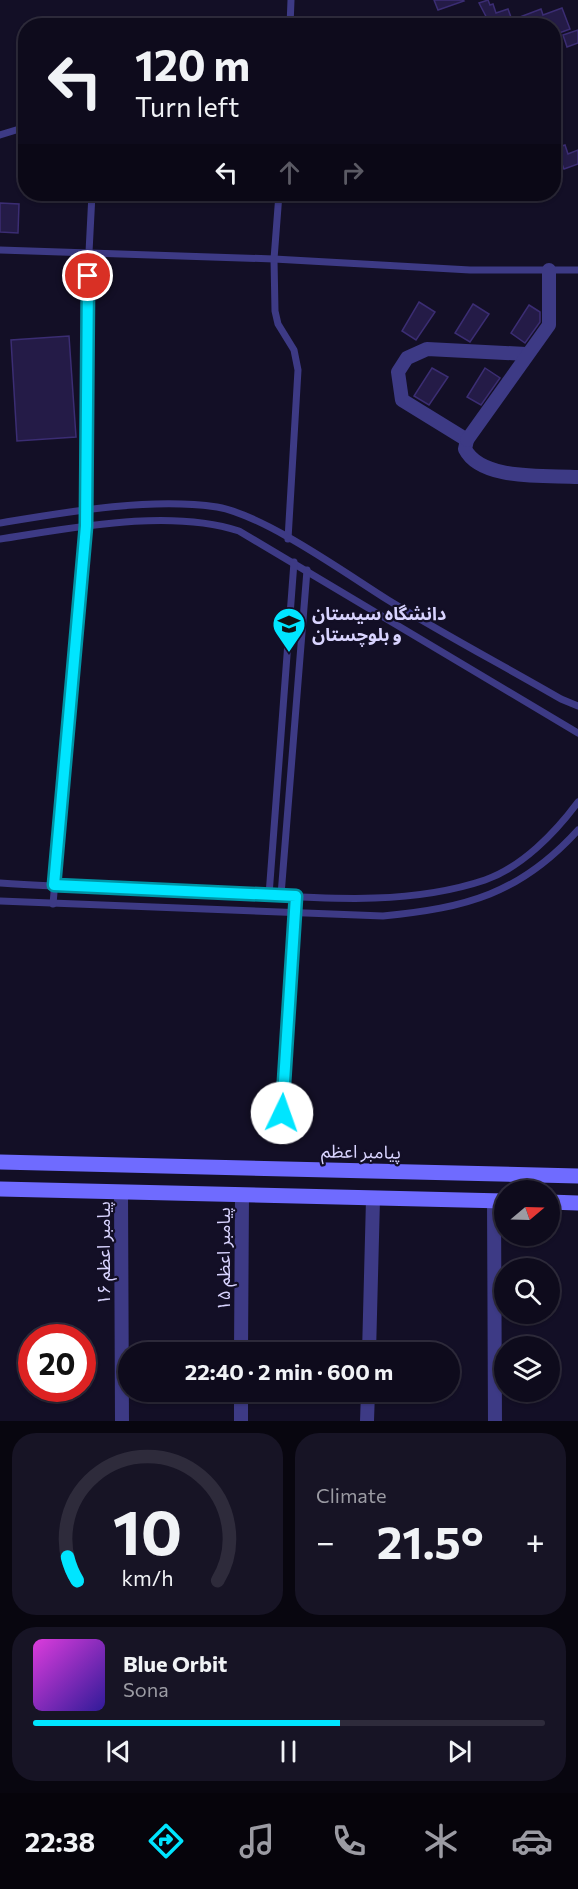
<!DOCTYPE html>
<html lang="en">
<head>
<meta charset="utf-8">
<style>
	body { margin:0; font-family:Commissioner,"Noto Sans Arabic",sans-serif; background:#171425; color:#f1f3f6; height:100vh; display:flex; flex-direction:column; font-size:22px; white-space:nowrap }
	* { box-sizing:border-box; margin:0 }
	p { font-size:20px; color:#9b9ba3 }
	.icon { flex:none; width:33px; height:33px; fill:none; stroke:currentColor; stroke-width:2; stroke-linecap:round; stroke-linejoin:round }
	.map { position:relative; height:1421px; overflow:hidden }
	.drawer { display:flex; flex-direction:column; gap:12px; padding:12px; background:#08060f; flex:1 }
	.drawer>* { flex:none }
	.banner { position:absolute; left:18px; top:18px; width:543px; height:183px; border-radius:24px; box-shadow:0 2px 4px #0004,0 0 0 2px #2e2b3b; background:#0e0b1c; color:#f1f3f6; overflow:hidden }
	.needle { width:39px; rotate:71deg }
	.controls { position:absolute; left:494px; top:1180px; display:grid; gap:12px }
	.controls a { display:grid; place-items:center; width:66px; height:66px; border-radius:50%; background:#0e0b1c; box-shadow:0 2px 4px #0004,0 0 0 2px #2e2b3b; font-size:30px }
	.speed { position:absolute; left:18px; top:1324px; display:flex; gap:12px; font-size:30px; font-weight:700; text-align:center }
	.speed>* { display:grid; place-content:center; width:78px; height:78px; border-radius:50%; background:#0e0b1c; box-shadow:0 2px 4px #0004,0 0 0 2px #2e2b3b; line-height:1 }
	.speed .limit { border:9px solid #d22; background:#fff; color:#111 }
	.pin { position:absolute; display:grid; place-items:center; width:51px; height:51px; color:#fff; margin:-26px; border:3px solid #fff; border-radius:50%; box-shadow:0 2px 6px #0007 }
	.me { position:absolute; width:66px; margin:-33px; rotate:3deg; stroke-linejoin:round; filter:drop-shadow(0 0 4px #0008) }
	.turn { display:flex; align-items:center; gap:21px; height:126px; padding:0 18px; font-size:27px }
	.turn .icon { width:78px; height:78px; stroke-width:2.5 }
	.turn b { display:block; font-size:42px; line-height:51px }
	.lanes { display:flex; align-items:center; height:57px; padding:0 18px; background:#0003; justify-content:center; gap:30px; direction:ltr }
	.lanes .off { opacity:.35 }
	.big { font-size:45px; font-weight:700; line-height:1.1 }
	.drawer .card { flex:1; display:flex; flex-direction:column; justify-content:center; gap:9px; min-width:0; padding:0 21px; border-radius:24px; background:#171425 }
	.drawer .dial { align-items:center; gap:0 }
	.dial svg { height:156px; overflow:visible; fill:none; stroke:#2e2b3b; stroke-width:7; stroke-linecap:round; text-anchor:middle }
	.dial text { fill:#f1f3f6; stroke:none }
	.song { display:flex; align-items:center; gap:18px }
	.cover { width:72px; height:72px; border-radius:9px; background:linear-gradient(135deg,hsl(300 70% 55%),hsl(250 70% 35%)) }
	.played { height:6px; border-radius:3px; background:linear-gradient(90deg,#00e5ff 60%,#2e2b3b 60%) }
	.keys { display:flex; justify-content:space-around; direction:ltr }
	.heat { display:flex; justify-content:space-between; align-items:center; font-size:33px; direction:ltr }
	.drawer .tiles { flex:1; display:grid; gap:12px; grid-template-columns:1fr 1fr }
	.card:last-child { grid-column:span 2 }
	.trip { position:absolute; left:118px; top:1342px; width:342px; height:60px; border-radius:30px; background:#0e0b1c; box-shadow:0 2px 4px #0004,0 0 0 2px #2e2b3b; font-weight:700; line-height:60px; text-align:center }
	.tab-bar { display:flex; height:96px; justify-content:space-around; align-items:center; background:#06040b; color:#9b9ba3 }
	.tab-bar .icon { width:42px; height:42px }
	.tab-bar .selected { color:#00e5ff }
	.tab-bar b { font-size:27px; color:#f1f3f6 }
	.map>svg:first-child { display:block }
</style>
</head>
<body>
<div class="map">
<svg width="578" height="1421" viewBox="0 0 578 1421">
	<rect width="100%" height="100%" fill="#130f26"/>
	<g fill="#241b47" stroke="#3b2d73" stroke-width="1.5">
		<polygon points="434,0 463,0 464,1 438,10"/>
		<polygon points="488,0 490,5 493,4 496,13 508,9 512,20 541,9 543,15 562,8 570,29 554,35 554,26 491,26 479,3"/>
		<polygon points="578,30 578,43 567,47 563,35"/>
		<polygon points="554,126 562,146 565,145 568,154 578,150 578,164 564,169 558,154 554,155"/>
		<polygon points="0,203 19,204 18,233 0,232"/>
		<polygon points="419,302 435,312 416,340 402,331"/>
		<polygon points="473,304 489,314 470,342 455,333"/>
		<polygon points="529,305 540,312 540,322 525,343 511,333"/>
		<polygon points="69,336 76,437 17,441 11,340"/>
		<polygon points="432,368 448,377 429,405 414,396"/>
		<polygon points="485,368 500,378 481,405 467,397"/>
	</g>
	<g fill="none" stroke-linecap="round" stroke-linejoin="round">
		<g stroke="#3d3a85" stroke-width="7">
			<polyline points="290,26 291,0"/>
			<polyline points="0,135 26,127"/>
			<polyline points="279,194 274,259 275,311 278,324 294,350 298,370 288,539"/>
			<polyline points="0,250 274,259 470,270 578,270"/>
			<path d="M 0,523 C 66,512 151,497 217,507 C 264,515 345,573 388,600 C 445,635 504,666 561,699 L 578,706"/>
			<path d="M 0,539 C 72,528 169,508 239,531 L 578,733"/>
			<path d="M 0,883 C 74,888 149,889 223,893 C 309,897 402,908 485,880 C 522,867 555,833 578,802"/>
			<polyline points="269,895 294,562"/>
			<polyline points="281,895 307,570"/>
			<path d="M 0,901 L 383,916 C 466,908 520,894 578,830"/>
			<polyline points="53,904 86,526 89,252 92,194"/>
			<polyline points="282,1113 296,896"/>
		</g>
		<g stroke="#3d3a85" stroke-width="14">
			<path d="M 526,354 L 427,349 L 407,358 L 398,372 L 402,400 L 467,440 L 465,449 C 481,481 546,475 578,477"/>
			<polyline points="467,440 549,325 549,270"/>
			<polyline points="121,1192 122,1421"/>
			<polyline points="494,1201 495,1421"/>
			<polyline points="241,1353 242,1195"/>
			<polyline points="369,1353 373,1199"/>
			<polyline points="241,1421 241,1392"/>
			<polyline points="367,1421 368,1392"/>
		</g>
		<g stroke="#6f6bff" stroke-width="15">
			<polyline points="0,1162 578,1176"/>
			<polyline points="0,1189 504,1201"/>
			<polyline points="549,1202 578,1203"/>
		</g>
	</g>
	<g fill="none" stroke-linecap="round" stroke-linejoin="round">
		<defs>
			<polyline id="route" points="88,276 86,526 54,885 296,896 282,1113"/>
		</defs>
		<use href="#route" stroke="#0095a6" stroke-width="15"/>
		<use href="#route" stroke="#00e5ff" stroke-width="10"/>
	</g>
	<defs>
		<symbol id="university-pin" viewBox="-11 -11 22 30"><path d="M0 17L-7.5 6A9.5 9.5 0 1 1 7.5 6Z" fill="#00e5ff" stroke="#130f26"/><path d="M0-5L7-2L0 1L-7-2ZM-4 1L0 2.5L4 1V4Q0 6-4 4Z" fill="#111"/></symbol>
	</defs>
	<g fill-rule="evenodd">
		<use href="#university-pin" x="270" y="605" width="38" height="52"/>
	</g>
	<g text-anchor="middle" stroke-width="4.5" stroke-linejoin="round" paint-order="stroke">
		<g font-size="18" font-weight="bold" fill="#d9d4ff" stroke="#130f26" text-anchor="start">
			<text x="312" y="620">دانشگاه سیستان<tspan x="312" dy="21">و بلوچستان</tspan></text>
		</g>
		<g font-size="18" fill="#d9d4ff" stroke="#130f26">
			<text transform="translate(361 1152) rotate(1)" y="6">پیامبر اعظم</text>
			<text transform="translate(104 1253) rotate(-90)" y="6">پیامبر اعظم ۱۶</text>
			<text transform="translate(224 1259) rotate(-90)" y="6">پیامبر اعظم ۱۵</text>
		</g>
	</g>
</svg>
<div class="controls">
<a><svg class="needle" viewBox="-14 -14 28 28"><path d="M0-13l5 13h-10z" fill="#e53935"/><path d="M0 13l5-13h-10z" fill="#9b9ba3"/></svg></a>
<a><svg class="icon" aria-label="search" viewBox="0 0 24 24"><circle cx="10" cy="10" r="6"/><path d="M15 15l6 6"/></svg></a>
<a><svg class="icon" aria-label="layers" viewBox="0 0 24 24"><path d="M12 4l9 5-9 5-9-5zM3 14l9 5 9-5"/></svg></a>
</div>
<div class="speed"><div class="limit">20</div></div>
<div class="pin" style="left:88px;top:276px;background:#d93025"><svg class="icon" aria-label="arrive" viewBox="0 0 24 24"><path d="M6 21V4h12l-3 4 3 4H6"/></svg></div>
<svg class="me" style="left:282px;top:1113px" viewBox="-20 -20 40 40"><circle r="19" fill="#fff"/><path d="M0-13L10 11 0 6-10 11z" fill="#00e5ff"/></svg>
<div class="trip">22:40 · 2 min · 600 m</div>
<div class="banner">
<div class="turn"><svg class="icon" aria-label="left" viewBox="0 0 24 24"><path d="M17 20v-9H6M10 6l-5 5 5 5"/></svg><div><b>120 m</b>Turn left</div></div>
<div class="lanes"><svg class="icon" aria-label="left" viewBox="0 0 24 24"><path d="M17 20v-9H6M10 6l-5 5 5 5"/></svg><svg class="icon off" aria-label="ahead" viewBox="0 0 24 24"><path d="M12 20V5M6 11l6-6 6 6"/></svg><svg class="icon off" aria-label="right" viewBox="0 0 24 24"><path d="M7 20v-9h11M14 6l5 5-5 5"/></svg></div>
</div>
</div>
<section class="drawer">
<div class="tiles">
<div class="card dial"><svg viewBox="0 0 100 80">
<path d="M14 69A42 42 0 1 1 86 69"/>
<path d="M14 69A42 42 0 0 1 9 57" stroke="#00e5ff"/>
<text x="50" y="56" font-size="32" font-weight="700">10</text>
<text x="50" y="72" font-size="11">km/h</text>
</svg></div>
<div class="card"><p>Climate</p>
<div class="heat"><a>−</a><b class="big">21.5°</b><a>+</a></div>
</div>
<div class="card">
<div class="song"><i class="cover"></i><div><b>Blue Orbit</b><p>Sona</p></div></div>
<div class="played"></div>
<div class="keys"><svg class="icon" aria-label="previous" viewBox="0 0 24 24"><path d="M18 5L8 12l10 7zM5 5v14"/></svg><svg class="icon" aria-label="pause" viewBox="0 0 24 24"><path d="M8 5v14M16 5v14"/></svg><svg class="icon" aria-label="next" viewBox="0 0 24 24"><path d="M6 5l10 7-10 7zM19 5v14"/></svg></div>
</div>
</div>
</section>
<nav class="tab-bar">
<b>22:38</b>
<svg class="icon selected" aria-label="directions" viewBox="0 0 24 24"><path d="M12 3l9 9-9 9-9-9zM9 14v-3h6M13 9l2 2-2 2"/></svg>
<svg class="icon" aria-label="music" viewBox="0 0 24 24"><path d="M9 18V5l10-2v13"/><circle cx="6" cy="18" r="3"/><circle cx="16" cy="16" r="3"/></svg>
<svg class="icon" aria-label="phone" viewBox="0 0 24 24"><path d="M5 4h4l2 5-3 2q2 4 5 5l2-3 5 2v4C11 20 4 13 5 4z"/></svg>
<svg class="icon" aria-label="climate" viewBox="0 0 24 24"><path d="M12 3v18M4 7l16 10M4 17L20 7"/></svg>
<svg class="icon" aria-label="car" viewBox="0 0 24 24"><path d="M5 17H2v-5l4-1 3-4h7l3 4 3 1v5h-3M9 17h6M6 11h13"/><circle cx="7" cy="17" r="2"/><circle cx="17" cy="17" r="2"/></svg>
</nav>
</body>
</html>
